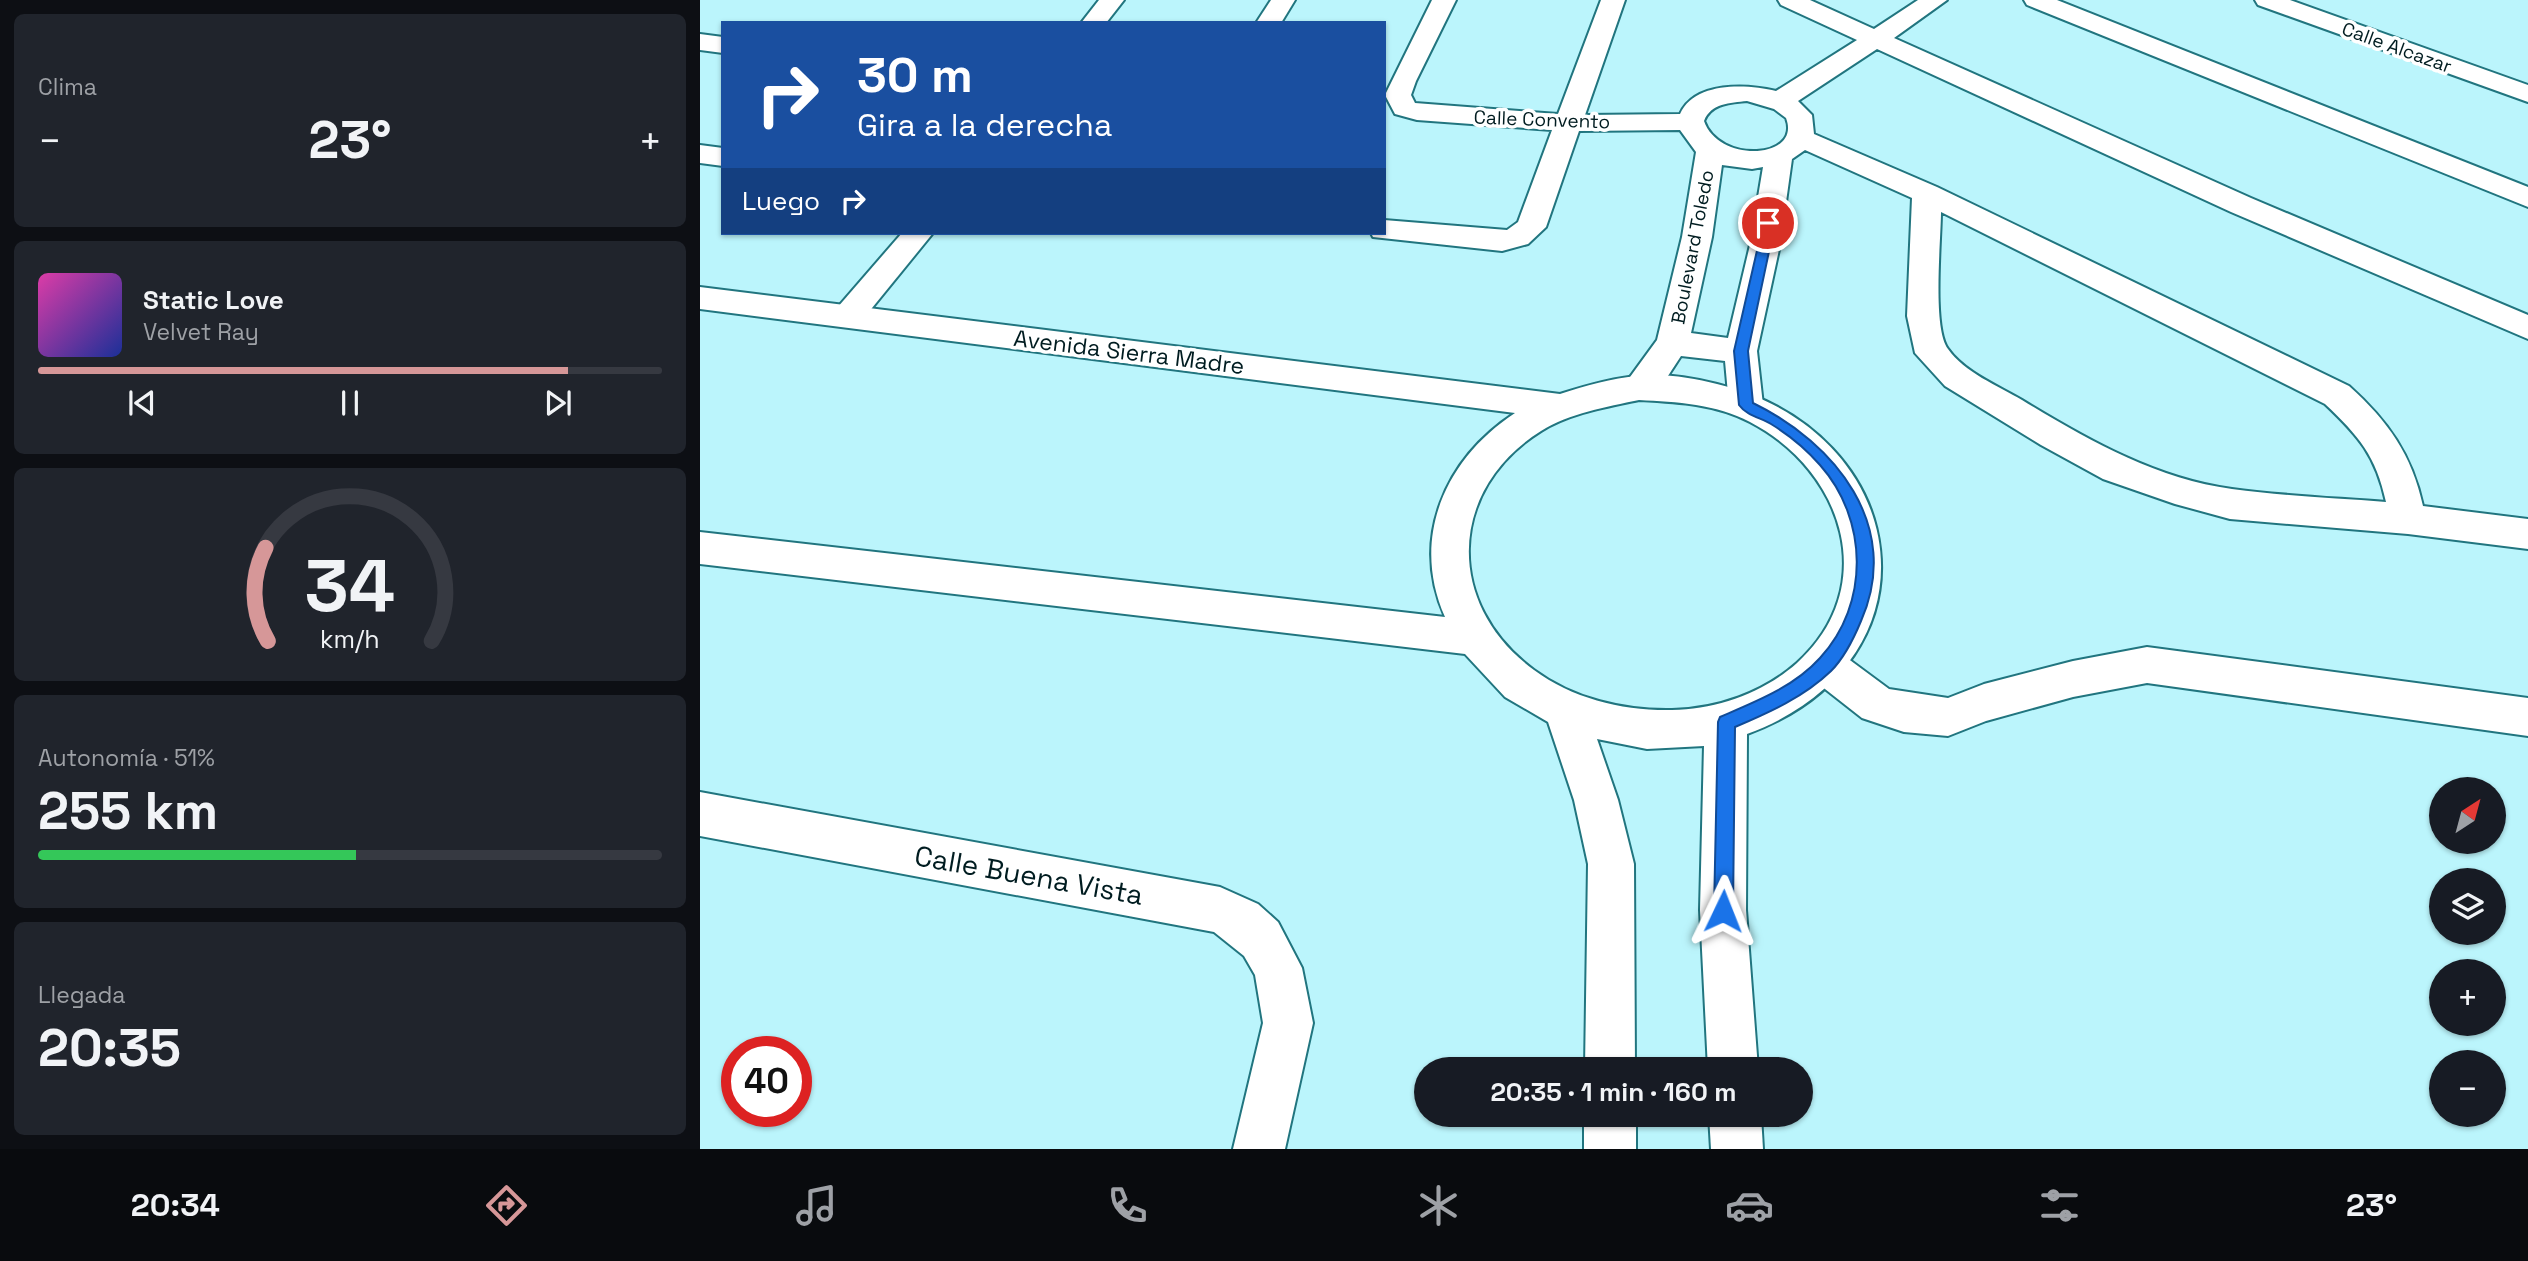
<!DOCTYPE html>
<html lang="es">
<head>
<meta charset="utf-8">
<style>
	body { margin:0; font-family:"Space Grotesk",sans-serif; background:#20242c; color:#f1f3f6; height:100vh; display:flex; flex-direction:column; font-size:26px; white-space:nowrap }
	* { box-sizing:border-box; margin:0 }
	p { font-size:23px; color:#9ea1a6 }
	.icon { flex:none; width:38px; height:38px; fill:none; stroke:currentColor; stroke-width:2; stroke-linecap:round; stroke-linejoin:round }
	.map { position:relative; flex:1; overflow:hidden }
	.details { display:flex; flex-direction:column; gap:14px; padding:14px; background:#0d0f14; width:700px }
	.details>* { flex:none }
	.guide { position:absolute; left:21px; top:21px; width:665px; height:214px; border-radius:0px; box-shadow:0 2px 5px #0004; background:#1a4fa0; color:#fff; overflow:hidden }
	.needle { width:46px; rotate:36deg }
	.controls { position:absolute; left:1729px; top:777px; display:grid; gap:14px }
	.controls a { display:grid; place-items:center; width:77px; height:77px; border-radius:50%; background:#171b24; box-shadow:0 2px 5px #0004; font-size:35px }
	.speed { position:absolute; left:21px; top:1036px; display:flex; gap:14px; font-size:35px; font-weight:700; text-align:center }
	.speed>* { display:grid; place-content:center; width:91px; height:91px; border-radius:50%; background:#171b24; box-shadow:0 2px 5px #0004; line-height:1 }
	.speed .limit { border:10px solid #d22; background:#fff; color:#111 }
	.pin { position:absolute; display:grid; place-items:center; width:60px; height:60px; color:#fff; margin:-30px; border:4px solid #fff; border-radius:50%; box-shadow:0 2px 7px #0007 }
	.me { position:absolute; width:77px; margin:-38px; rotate:2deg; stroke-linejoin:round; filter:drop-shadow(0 0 5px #0008) }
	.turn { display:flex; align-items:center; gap:24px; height:147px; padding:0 21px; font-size:32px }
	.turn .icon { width:91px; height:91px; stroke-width:2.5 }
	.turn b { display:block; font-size:49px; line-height:60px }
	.then { display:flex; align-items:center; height:66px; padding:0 21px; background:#0003; gap:14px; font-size:26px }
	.big { font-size:52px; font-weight:700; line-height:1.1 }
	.details .tile { flex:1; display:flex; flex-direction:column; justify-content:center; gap:10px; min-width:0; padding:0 24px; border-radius:10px; background:#20242c }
	.details .dial { align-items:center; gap:0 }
	.dial svg { height:182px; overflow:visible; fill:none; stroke:#363941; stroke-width:7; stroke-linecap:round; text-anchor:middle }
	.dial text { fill:#f1f3f6; stroke:none }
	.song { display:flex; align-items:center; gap:21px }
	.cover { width:84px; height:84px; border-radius:10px; background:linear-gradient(135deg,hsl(320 70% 55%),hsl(230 70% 35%)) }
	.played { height:7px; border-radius:4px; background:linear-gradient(90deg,#d69798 85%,#363941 85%) }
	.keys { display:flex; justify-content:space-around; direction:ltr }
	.heat { display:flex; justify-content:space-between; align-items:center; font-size:38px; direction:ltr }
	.charge { height:10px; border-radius:5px; background:linear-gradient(90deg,#34c759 51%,#363941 0) }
	.trip { position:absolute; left:714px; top:1057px; width:399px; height:70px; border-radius:35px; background:#171b24; box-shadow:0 2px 5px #0004; font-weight:700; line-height:70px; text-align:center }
	.tab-bar { display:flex; height:112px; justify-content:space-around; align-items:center; background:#090b0e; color:#9ea1a6 }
	.tab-bar .icon { width:49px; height:49px }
	.tab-bar .on { color:#d69798 }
	.tab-bar b { font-size:32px; color:#f1f3f6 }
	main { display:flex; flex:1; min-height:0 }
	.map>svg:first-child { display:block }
</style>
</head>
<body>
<main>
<section class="details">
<div class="tile"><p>Clima</p>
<div class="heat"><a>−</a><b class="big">23°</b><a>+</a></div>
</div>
<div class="tile">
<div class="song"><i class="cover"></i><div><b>Static Love</b><p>Velvet Ray</p></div></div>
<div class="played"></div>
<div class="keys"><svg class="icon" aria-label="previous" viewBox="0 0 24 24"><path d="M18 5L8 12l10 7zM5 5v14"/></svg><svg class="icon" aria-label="pause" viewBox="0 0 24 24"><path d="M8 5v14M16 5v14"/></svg><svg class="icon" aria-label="next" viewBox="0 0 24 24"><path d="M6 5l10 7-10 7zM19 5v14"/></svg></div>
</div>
<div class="tile dial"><svg viewBox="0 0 100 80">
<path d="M14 69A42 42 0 1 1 86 69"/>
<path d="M14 69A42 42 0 0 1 13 28" stroke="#d69798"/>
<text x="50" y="56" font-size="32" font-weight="700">34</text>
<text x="50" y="72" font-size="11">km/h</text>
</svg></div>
<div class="tile"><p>Autonomía · 51%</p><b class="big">255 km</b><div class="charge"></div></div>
<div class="tile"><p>Llegada</p><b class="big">20:35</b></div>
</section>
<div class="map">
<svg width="1828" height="1149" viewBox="0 0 1828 1149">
	<rect width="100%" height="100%" fill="#bbf5fc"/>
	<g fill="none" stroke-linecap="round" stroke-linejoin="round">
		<defs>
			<g id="street">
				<polygon points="399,0 424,0 406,23 381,23"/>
				<polygon points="571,0 595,0 581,23 556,23"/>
				<path d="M 732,0 L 756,0 L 716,81 L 711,95 L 715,103 L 858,114 L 901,0 L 925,0 L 885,115 L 980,114 C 995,81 1047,84 1076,91 L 1157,40 L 1081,5 L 1078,0 L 1110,0 L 1174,29 L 1218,0 L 1247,0 L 1194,38 L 1551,198 L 1828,315 L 1828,339 L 1531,212 L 1177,49 L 1098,101 L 1112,115 L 1114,134 L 1237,187 L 1649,386 C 1688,421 1712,455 1723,506 L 1828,519 L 1828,549 L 1708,534 L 1530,519 L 1475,504 L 1403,479 L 1341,445 L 1245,386 L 1215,353 L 1207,316 L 1212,198 L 1105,150 L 1092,159 L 1080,245 L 1057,351 L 1063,405 L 1058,414 L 1046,418 L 1034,414 L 1029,405 L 1025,361 L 981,356 C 967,376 955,405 927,397 L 922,388 L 957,340 L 982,237 L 996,152 L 980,130 L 879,131 L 846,227 L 828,244 L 802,251 L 673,237 L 671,233 L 684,233 L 684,220 L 807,230 L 818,222 L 852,130 L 717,120 L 695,114 L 685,95 ZM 1047,101 L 1074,109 L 1086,118 C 1102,159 1019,164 1004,121 C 1011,103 1030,103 1047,101 ZM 1022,165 L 1052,169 L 1063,167 L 1050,245 L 1028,338 L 991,333 L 1012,237 ZM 1241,212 L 1625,404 C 1659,436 1676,456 1686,502 C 1635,498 1583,496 1532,489 C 1456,479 1386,439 1322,400 C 1298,386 1264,372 1248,349 C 1232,328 1241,240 1241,212 Z"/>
				<polygon points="1324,0 1357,0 1828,187 1828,207 1327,5"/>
				<polygon points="1555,0 1590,0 1828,85 1828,102 1558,5"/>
				<polygon points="0,34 23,37 23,53 0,50"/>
				<polygon points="0,145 23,148 23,166 0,163"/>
				<polygon points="202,233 233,233 159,324 148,327 137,324 132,316 137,308"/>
				<polygon points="1125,647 1139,652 1189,689 1248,698 1284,684 1373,661 1447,647 1828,698 1828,736 1447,683 1373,697 1286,721 1248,736 1204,732 1162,718 1111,678 1105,665 1111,652"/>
				<polygon points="0,792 520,887 558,904 578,922 602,968 613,1023 585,1149 533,1149 563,1023 555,975 544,956 514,932 0,836"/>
			</g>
			<g id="secondary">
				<path d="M 0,287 L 860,394 C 885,386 912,378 938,376 C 963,373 993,378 1017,384 C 1213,432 1246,661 1047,734 L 1046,910 L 1058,1069 L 1008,1069 L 1000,910 L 1004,746 L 947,749 L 897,739 L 918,800 L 934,864 L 935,1069 L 885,1069 L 888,864 L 874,800 L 848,722 L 805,697 L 765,654 L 0,564 L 0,532 L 745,617 C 710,538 745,459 815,413 L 0,309 ZM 939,400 C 977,402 1016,404 1050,422 C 1144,471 1181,587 1097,663 C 1063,693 1017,709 972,710 C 924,711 873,699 834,670 C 745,605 747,490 841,431 C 870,413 906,407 939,400 Z"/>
				<rect x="884" y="1115" width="52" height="34"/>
				<polygon points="1009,1115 1061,1115 1063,1149 1011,1149"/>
			</g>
		</defs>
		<use href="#street" stroke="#21757f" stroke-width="4"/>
		<use href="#secondary" stroke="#21757f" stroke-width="4"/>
		<use href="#street" fill="#fff" fill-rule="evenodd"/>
		<use href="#secondary" fill="#fff" fill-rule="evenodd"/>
	</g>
	<path fill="#1a73e8" stroke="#114b97" stroke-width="2" d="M 1064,220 L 1075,223 L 1048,351 L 1053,403 C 1135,443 1203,526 1161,621 C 1154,638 1145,657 1131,671 C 1104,697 1070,712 1035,727 L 1033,911 L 1030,917 L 1023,920 L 1017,917 L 1014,911 L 1018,722 L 1020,717 C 1055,702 1094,687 1120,658 C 1170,604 1168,519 1120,465 C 1106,449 1089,435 1071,424 C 1061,418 1046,415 1039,405 L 1034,351 Z"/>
	<g text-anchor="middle" stroke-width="7" stroke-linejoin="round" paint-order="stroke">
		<g font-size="19" fill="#001c20" stroke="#fff">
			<text transform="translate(1697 47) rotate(20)" y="7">Calle Alcazar</text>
			<text transform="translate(842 119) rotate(2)" y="7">Calle Convento</text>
			<text transform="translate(992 247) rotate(-79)" y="7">Boulevard Toledo</text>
		</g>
		<g font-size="23" fill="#001c20" stroke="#fff">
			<text transform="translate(429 352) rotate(7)" y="8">Avenida Sierra Madre</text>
		</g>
		<g font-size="28" fill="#001c20" stroke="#fff">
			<text transform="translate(329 875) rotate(10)" y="10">Calle Buena Vista</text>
		</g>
	</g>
</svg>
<div class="controls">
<a><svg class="needle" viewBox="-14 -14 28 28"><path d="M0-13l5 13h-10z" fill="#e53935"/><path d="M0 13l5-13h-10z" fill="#9ea1a6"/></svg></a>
<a><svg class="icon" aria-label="layers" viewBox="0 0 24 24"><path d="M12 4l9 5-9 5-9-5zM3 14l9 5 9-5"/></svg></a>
<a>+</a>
<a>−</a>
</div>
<div class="speed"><div class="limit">40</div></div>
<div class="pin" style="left:1068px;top:223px;background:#d93025"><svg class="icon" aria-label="arrive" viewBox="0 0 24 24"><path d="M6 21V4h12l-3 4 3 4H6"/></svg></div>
<svg class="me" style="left:1023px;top:911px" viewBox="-20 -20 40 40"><path d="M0-17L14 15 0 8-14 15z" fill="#1a73e8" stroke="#fff" stroke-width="4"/></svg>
<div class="trip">20:35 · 1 min · 160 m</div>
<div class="guide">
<div class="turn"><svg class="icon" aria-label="right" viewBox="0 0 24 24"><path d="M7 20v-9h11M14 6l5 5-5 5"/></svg><div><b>30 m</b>Gira a la derecha</div></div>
<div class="then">Luego<svg class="icon" aria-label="right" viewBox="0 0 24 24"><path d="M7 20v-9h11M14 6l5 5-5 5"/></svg></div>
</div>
</div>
</main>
<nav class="tab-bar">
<b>20:34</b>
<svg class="icon on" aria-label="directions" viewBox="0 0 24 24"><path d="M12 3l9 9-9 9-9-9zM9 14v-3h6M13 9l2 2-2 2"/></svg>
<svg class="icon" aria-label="music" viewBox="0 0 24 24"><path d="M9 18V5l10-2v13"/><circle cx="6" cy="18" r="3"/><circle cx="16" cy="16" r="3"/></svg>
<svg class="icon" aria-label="phone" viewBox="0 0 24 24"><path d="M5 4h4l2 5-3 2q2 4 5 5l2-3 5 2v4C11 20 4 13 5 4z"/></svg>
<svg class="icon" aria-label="climate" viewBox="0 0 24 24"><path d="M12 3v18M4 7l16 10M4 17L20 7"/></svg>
<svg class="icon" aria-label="car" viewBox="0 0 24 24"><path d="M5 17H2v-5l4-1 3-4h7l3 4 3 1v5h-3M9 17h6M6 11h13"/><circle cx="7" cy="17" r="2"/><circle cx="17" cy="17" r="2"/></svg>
<svg class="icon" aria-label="filters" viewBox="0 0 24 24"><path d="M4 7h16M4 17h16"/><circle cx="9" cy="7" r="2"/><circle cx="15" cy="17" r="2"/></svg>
<b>23°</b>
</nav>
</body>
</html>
